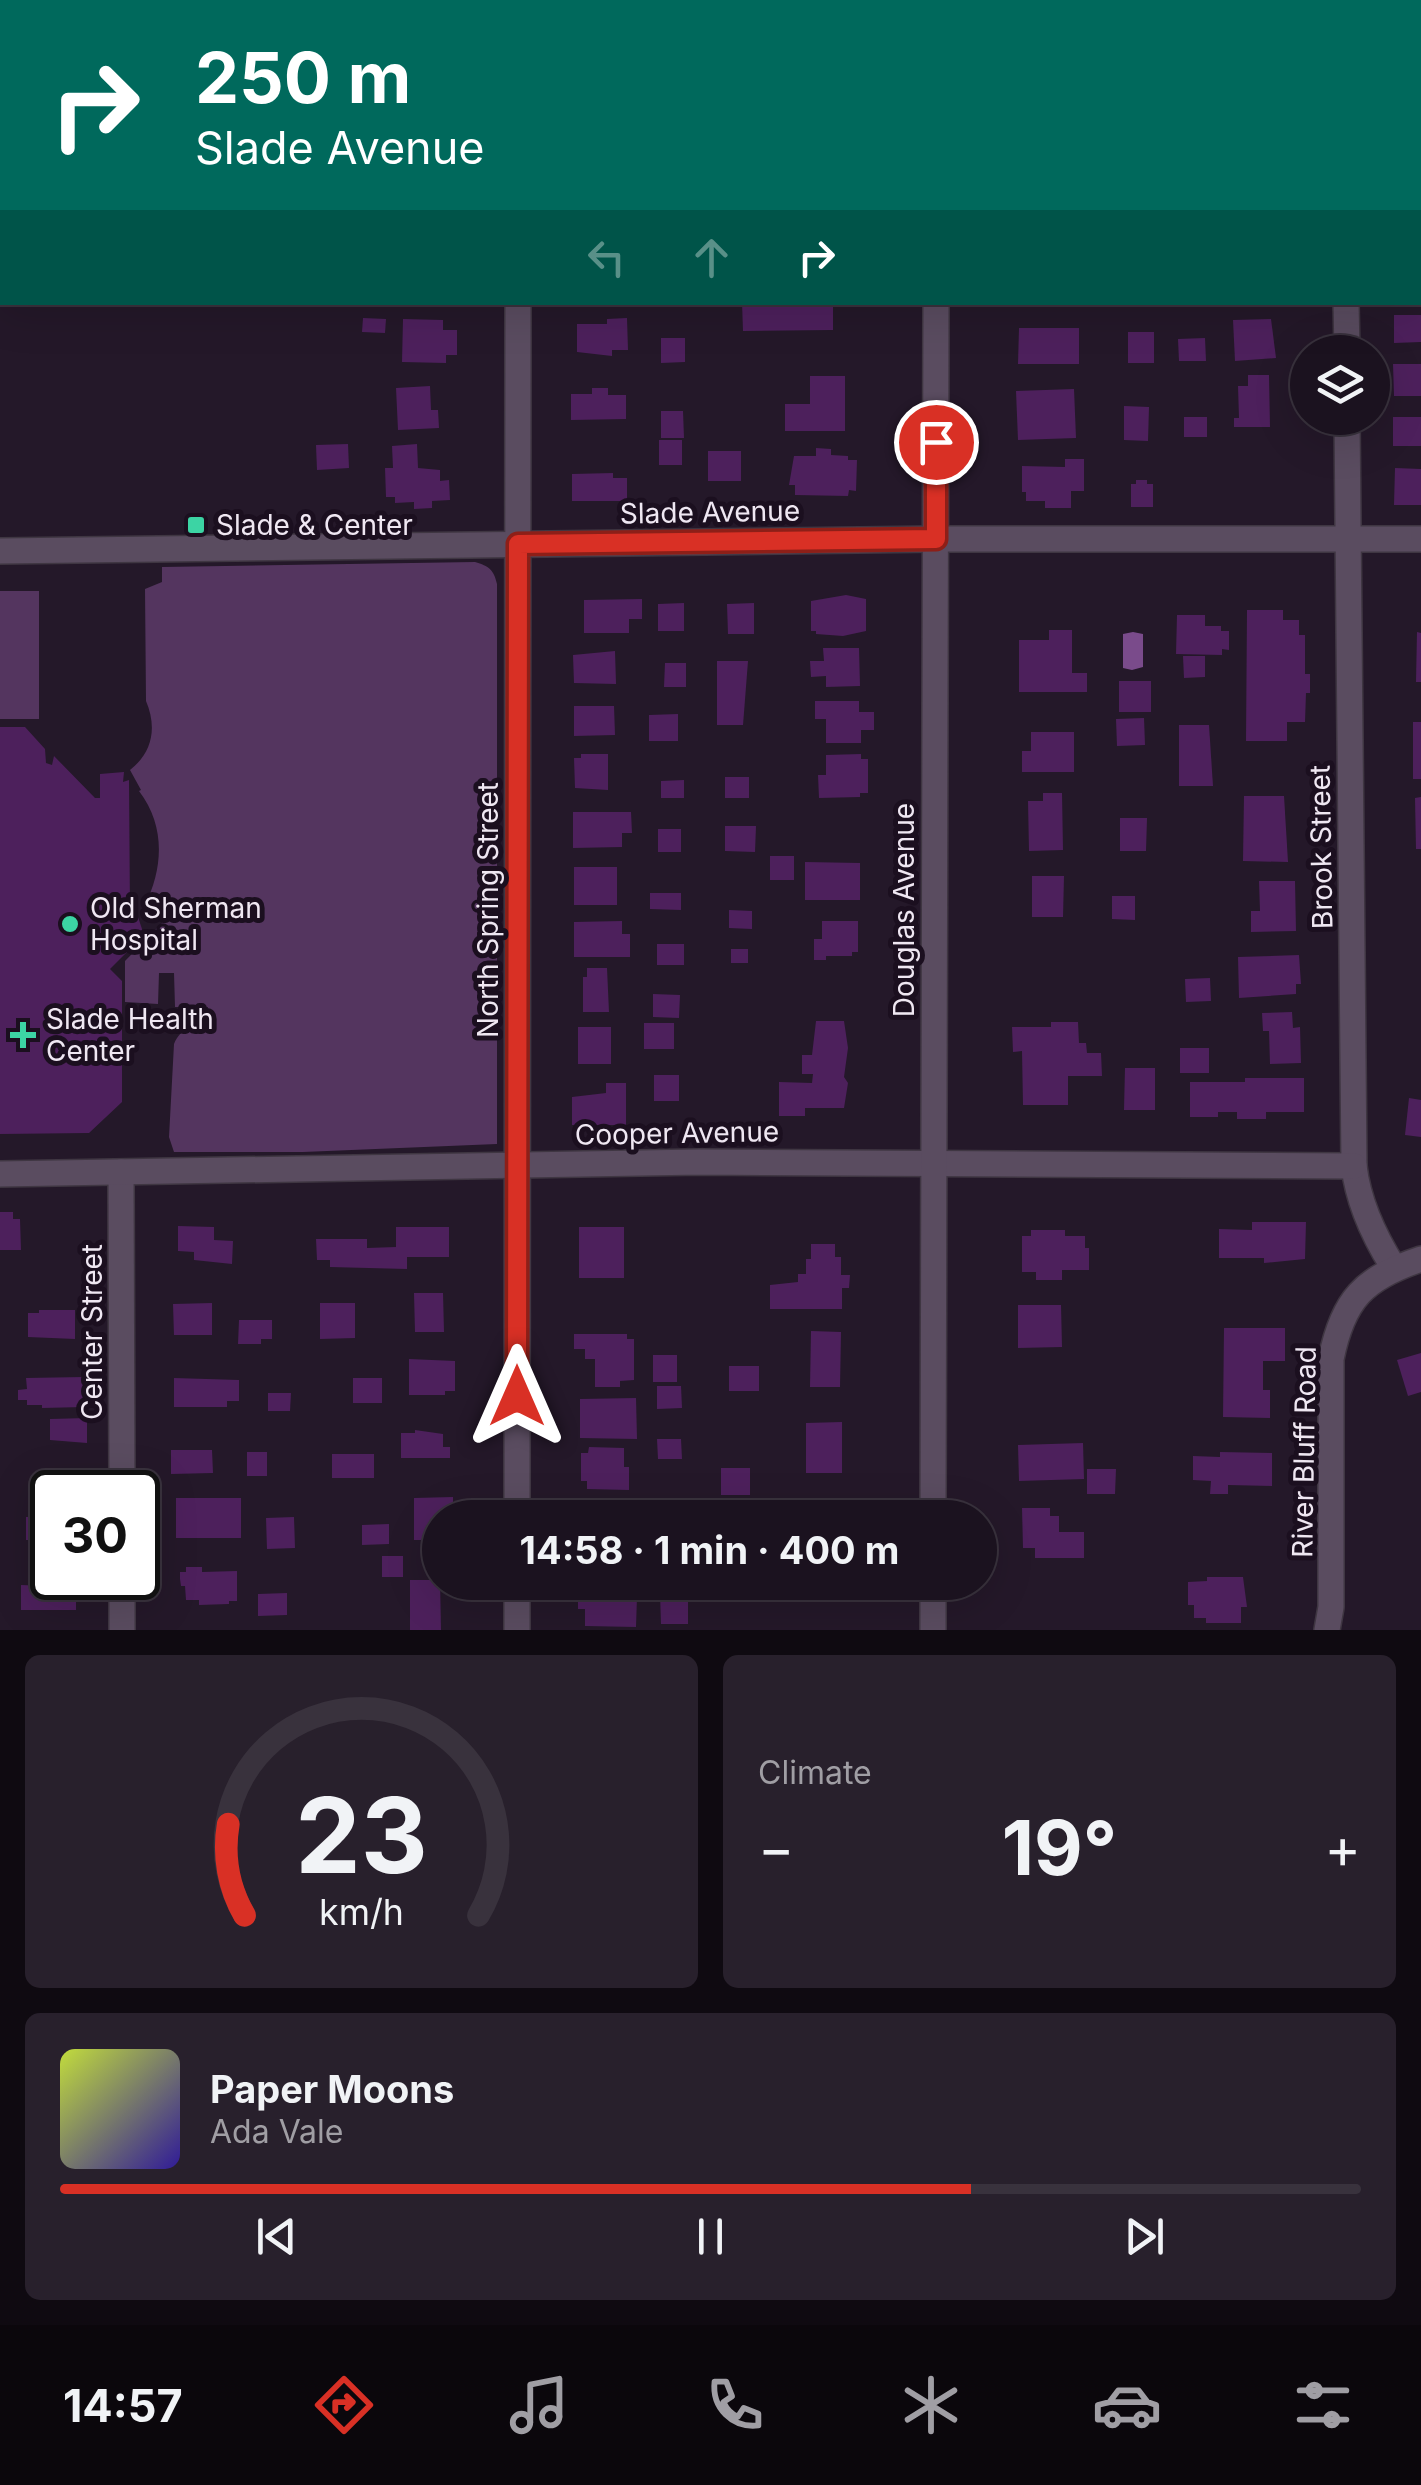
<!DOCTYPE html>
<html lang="en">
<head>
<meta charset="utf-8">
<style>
	body { margin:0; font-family:Inter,sans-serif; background:#28202c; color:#f1f3f6; height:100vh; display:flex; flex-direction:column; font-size:38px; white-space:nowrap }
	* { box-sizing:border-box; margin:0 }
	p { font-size:32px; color:#a09ea4 }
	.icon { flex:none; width:55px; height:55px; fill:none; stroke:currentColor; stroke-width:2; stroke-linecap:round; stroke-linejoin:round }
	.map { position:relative; height:1630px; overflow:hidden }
	.sheet { display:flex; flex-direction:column; gap:25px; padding:25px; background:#0f0a11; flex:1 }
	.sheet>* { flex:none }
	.guide { position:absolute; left:0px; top:0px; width:1422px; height:305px; box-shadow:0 10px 40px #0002,0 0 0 2px #39323d; background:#00695c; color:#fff; overflow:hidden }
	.fabs { position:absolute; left:1290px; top:335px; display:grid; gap:20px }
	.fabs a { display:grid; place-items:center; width:100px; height:100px; border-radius:50%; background:#1b121f; box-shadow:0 10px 40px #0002,0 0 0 2px #39323d; font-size:50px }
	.speed { position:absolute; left:30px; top:1470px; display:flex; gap:20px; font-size:50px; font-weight:700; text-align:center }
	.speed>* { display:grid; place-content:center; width:130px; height:130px; border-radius:50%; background:#1b121f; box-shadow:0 10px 40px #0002,0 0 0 2px #39323d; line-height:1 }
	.speed .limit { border:5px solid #111; border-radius:15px; background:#fff; color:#111 }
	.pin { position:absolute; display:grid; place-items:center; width:85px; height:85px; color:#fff; margin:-42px; border:5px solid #fff; border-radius:50%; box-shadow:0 2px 10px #0007 }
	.me { position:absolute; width:110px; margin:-55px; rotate:0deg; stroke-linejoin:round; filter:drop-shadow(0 0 8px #0008) }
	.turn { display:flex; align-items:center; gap:35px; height:210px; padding:0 30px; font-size:45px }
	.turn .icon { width:130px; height:130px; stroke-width:2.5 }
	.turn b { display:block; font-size:70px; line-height:85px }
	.lanes { display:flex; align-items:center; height:95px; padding:0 30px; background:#0003; justify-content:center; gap:50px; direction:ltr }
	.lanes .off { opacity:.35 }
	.big { font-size:75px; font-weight:700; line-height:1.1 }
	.sheet .widget { flex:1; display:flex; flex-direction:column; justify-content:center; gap:15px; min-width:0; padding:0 35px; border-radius:15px; background:#28202c }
	.sheet .dial { align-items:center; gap:0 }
	.dial svg { height:260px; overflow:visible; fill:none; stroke:#39323d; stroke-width:7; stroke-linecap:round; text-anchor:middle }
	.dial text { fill:#f1f3f6; stroke:none }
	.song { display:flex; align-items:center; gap:30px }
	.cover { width:120px; height:120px; border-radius:15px; background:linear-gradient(135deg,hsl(70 70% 55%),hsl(250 70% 35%)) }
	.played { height:10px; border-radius:5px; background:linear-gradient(90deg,#d93025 70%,#39323d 70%) }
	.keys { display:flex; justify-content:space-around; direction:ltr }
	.heat { display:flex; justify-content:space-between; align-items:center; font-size:55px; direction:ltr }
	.sheet .tiles { flex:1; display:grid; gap:25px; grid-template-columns:1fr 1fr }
	.widget:last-child { grid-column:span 2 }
	.trip { position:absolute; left:422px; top:1500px; width:575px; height:100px; border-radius:50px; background:#1b121f; box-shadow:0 10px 40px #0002,0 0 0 2px #39323d; font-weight:700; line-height:100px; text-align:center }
	.tabs { display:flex; height:160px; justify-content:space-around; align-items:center; background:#0b070c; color:#a09ea4 }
	.tabs .icon { width:70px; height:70px }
	.tabs .on { color:#d93025 }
	.tabs b { font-size:45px; color:#f1f3f6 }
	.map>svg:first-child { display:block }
</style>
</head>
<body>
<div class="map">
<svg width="1421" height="1630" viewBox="0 0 1421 1630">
	<rect width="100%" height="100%" fill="#241829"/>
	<g fill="#54355f">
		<path d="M 475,562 C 489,566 494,570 497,584 L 497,1144 L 303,1152 L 174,1152 L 169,1137 L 174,1044 C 181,1027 192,1028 208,1025 L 208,1007 L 175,1007 L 174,973 L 159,973 L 158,1004 L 125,1002 L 125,961 L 164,921 L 145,905 C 163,869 166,826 139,791 L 141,790 L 130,770 C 153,752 157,727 146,701 L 145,589 L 162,582 L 162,567 Z"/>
		<rect x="0" y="591" width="39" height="128"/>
	</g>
	<polygon fill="#7a4b8b" points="1133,632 1143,634 1143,667 1132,670 1123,668 1123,634"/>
	<g fill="#4d205c">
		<polygon points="742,302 833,302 833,330 743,331"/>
		<polygon points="1394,315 1421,315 1421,342 1394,343"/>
		<polygon points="363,318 386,319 385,333 362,332"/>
		<polygon points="627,318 628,350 612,350 612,356 577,352 577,324 607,324 607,319"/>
		<polygon points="403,319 443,320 443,330 457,330 457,355 446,355 446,363 402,362"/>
		<polygon points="1271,319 1276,358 1235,361 1233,320"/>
		<polygon points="1019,328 1079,328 1079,364 1018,364"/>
		<rect x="1128" y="332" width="26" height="31"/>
		<polygon points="661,338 685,338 685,362 661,363"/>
		<polygon points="1205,338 1206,361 1179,361 1178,339"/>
		<polygon points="1393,364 1421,364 1421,396 1394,396"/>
		<polygon points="1248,375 1269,375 1270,427 1234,427 1234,418 1239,418 1238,386 1248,386"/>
		<polygon points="810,376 845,376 845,431 785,431 785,404 810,404"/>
		<polygon points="430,386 431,410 438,410 439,428 398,430 396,388"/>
		<polygon points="592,388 608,388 608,395 626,395 626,419 571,420 571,394 592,394"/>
		<polygon points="1074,389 1076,438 1018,440 1016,391"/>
		<polygon points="1124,406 1149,407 1148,441 1124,440"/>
		<polygon points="661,411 683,411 684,438 661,438"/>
		<rect x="1184" y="417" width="23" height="20"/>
		<rect x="1393" y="417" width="28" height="29"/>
		<rect x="659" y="440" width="23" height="25"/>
		<polygon points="348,444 349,468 317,470 316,445"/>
		<polygon points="417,444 418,468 440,470 440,481 449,480 450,500 432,501 432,508 414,509 414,502 395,503 395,497 386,497 385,468 393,468 392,446"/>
		<polygon points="816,448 831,449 831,455 848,456 848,460 857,460 856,491 849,490 848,496 795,495 795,485 789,485 794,456 816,456"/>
		<rect x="708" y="451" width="33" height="30"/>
		<polygon points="1065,459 1084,459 1084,491 1071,491 1071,508 1045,508 1045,501 1026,501 1026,492 1022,492 1022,466 1065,467"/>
		<polygon points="1395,468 1421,469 1421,505 1394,505"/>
		<polygon points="613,473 613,478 627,478 627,501 572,501 572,474"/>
		<polygon points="1136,480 1147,480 1147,484 1153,484 1153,507 1131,507 1131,484 1136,484"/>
		<polygon points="846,595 866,599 866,631 843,636 816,634 816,631 811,631 811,601"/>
		<polygon points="642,599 642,619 629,619 629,633 584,633 584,600"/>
		<polygon points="684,603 684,631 658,631 658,604"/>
		<polygon points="754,603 754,634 728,634 727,604"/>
		<polygon points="1247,610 1283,610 1283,620 1299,620 1299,635 1305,635 1305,674 1310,674 1310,693 1306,693 1305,722 1287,722 1287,741 1246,741"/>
		<polygon points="1177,615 1205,615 1205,626 1221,626 1221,631 1229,631 1229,650 1222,649 1222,655 1176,654"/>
		<polygon points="1049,630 1072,630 1072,673 1087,673 1087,692 1019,692 1019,640 1049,640"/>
		<polygon points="1417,632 1421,633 1421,682 1416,682"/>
		<polygon points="823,648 859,648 860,686 826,687 826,676 811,677 810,661 824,661"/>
		<polygon points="615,651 616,684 574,683 573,655"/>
		<polygon points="1183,656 1205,656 1205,677 1184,678"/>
		<polygon points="717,661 748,661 743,725 717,725"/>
		<polygon points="665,663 686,663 686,687 664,687"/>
		<rect x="1119" y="681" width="32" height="31"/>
		<polygon points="815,701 859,701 859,712 874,712 874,730 861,730 861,743 826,743 826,719 815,719"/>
		<polygon points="574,706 614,706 615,735 574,736"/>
		<polygon points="678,714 678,741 649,741 649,715"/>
		<polygon points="1144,718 1145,745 1117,746 1116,719"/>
		<rect x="1413" y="722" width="8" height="57"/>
		<polygon points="1179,725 1209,725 1213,786 1179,786"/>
		<polygon points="0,727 25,727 45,749 46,763 52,765 54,756 95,798 100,798 100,774 124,772 123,782 129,780 130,914 135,908 144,935 110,969 122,981 122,1102 89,1133 0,1134"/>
		<polygon points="1031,732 1074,732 1074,772 1022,772 1022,751 1031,751"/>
		<polygon points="581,754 608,754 608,790 575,788 574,758 581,758"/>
		<polygon points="861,754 861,759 868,759 868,793 860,793 860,797 819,798 818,775 826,775 826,755"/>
		<rect x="725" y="777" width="24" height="21"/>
		<polygon points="684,780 684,798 661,798 661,781"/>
		<polygon points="1043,793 1062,793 1063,850 1029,851 1028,801 1043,801"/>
		<polygon points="1244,796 1284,796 1288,862 1243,861"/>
		<polygon points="1421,797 1421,849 1416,849 1415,798"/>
		<polygon points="573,812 631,812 632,833 622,833 622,847 573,848"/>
		<polygon points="1120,818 1147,818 1146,851 1120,851"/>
		<polygon points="725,826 756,826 755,852 725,851"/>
		<rect x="658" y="829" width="23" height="23"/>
		<rect x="770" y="856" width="24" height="24"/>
		<polygon points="805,862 860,863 860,900 805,900"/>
		<rect x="574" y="867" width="43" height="38"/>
		<polygon points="1032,876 1064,876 1063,917 1032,917"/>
		<polygon points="1259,881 1295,881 1296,931 1251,932 1251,911 1260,911"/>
		<polygon points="650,893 681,893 681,910 650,909"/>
		<polygon points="1112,896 1135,896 1135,920 1112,919"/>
		<polygon points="729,910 752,911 752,929 729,928"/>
		<polygon points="622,921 622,934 630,934 630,957 574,957 574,922"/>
		<polygon points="822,921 858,921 858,952 852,952 852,956 826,956 826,960 814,960 814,939 822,939"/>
		<rect x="657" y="944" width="27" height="21"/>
		<rect x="731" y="949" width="17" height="14"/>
		<polygon points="1299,955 1301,984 1296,984 1296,994 1239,998 1238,957"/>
		<polygon points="587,968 607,968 609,1012 583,1012 583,977 587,977"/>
		<polygon points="1210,978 1211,1001 1186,1002 1185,979"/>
		<polygon points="653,994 680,995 679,1018 653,1017"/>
		<polygon points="1292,1012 1293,1028 1300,1027 1301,1063 1270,1064 1269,1031 1263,1031 1262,1013"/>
		<polygon points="816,1021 844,1021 848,1048 844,1077 848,1083 844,1108 805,1108 805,1116 779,1116 779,1082 812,1083 813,1074 802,1074 802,1055 812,1055"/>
		<polygon points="1051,1022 1078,1022 1079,1043 1086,1043 1087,1053 1101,1053 1102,1076 1068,1076 1068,1105 1023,1105 1022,1051 1013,1052 1012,1027 1051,1027"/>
		<rect x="644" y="1023" width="30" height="26"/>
		<rect x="578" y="1027" width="33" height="37"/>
		<rect x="1180" y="1048" width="29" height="25"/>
		<polygon points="1125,1068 1155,1068 1155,1110 1124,1110"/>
		<rect x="654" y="1075" width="25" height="26"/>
		<polygon points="1245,1078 1304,1078 1304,1112 1266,1112 1266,1119 1237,1119 1237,1112 1218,1112 1218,1117 1190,1117 1190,1082 1245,1082"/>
		<polygon points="606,1083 626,1083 626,1125 572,1125 572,1097 606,1093"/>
		<polygon points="1409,1098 1421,1100 1421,1137 1405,1135"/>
		<polygon points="0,1212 13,1212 13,1219 20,1219 21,1250 0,1250"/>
		<polygon points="1252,1222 1306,1222 1305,1259 1264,1263 1264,1258 1219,1258 1219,1229 1252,1230"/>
		<polygon points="178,1226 214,1227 214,1240 233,1241 232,1264 194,1260 194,1252 178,1251"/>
		<polygon points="396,1227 449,1227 449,1257 407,1257 407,1269 330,1267 330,1260 317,1260 316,1239 367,1239 367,1248 396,1247"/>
		<rect x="579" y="1227" width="45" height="51"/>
		<polygon points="1031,1230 1065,1230 1065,1236 1085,1236 1085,1248 1089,1248 1089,1270 1062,1270 1062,1280 1036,1280 1036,1272 1022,1272 1022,1236 1031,1236"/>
		<polygon points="811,1244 835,1244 835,1257 841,1257 841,1275 850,1275 849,1288 842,1288 842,1309 770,1309 770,1285 798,1282 798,1274 806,1274 806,1259 811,1259"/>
		<polygon points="414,1293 443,1293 444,1332 415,1332"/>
		<polygon points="212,1303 212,1335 174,1335 173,1304"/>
		<polygon points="320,1303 355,1303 355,1338 320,1339"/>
		<polygon points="1018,1305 1061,1305 1062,1347 1018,1348"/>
		<polygon points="39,1310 75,1310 75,1339 28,1337 28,1313 39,1313"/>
		<polygon points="239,1320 272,1320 272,1339 261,1339 261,1344 238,1344"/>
		<polygon points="1224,1328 1285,1328 1285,1361 1263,1361 1263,1390 1270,1390 1270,1418 1223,1417"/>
		<polygon points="811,1331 841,1332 840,1387 810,1387"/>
		<polygon points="574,1334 627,1334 627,1339 634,1339 634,1380 620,1381 620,1387 595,1387 595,1359 585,1359 585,1349 574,1349"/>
		<polygon points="1421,1353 1421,1392 1408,1396 1397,1360"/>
		<rect x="653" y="1355" width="24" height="27"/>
		<polygon points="409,1359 455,1361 455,1391 445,1391 445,1395 409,1395"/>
		<rect x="729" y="1366" width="30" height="25"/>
		<polygon points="84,1377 84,1407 42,1408 42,1405 27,1405 27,1400 18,1400 18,1390 27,1389 26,1378"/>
		<polygon points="174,1378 239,1380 239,1401 227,1401 227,1407 174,1407"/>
		<rect x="353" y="1378" width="29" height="25"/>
		<polygon points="657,1386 681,1386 682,1408 657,1409"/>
		<polygon points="268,1393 291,1393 290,1411 268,1411"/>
		<polygon points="636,1398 637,1439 580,1438 580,1399"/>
		<polygon points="87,1418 87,1443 50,1440 50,1419"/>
		<polygon points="842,1422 842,1473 806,1473 806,1423"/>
		<polygon points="415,1430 443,1434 443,1447 450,1447 450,1458 401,1458 401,1433 415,1433"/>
		<polygon points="657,1439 681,1439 682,1459 658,1459"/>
		<polygon points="1083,1443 1084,1479 1019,1481 1018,1445"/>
		<polygon points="589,1447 624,1448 624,1467 629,1467 629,1490 587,1489 587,1481 581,1481 581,1453 588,1453"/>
		<polygon points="171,1450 212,1450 213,1473 171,1474"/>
		<rect x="247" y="1452" width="20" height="24"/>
		<polygon points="1220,1452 1272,1453 1272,1486 1228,1485 1228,1494 1210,1494 1211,1481 1193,1480 1193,1456 1220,1457"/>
		<rect x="332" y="1454" width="42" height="24"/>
		<rect x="721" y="1468" width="29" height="27"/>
		<polygon points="1087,1469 1116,1469 1115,1494 1087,1494"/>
		<polygon points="453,1497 453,1518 440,1518 440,1540 414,1540 414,1498"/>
		<rect x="176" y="1498" width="65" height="40"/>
		<polygon points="652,1498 684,1498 684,1518 651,1518"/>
		<polygon points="723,1499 750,1499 750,1518 722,1518"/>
		<polygon points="586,1501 617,1502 617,1518 586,1518"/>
		<polygon points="1022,1508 1050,1508 1050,1516 1059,1516 1059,1532 1084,1532 1084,1558 1035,1558 1035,1548 1023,1548"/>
		<polygon points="26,1517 52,1517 52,1546 35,1546 35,1540 26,1540"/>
		<polygon points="294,1517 295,1548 267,1549 266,1518"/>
		<polygon points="389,1524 389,1544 362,1545 362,1525"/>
		<rect x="382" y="1556" width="21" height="21"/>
		<polygon points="186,1567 202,1567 202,1572 237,1571 237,1601 229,1601 229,1604 199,1605 199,1600 186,1600 185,1586 181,1586 180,1579 180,1572 186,1572"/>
		<polygon points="1207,1577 1243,1577 1247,1607 1241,1607 1241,1623 1206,1623 1206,1618 1194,1618 1194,1605 1188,1605 1188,1582 1207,1581"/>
		<polygon points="410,1580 440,1580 441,1630 410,1630"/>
		<polygon points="578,1582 625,1582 625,1597 637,1597 636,1627 585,1626 585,1609 578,1609"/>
		<polygon points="21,1585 76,1587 76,1610 21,1610"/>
		<polygon points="287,1593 287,1615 258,1616 258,1594"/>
		<polygon points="660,1593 688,1593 688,1624 661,1624"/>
	</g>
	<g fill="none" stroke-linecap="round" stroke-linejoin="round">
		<defs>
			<g id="minor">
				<polyline points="517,0 517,2"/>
				<polyline points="937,2 937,0"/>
				<polyline points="1346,2 1346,0"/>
				<polyline points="1420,138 1421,138"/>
				<polyline points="1420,188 1421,188"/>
				<polyline points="1346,302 1347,352"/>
				<path d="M 1347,418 L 1354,1166 C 1358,1201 1375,1238 1394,1268"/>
				<polyline points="0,551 936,539 1421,539"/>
				<polyline points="121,1172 122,1492"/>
				<polyline points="0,1174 700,1162 1354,1166"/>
				<polyline points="517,1518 518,302"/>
				<polyline points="933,1518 936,302"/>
				<polyline points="122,1578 122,1630"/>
				<polyline points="933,1582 933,1630"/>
				<polyline points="517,1630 517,1582"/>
				<path d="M 1327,1630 L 1331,1607 L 1331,1359 C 1343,1299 1364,1278 1421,1259"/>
			</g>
		</defs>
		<use href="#minor" stroke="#3f3642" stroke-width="28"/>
		<use href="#minor" stroke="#5a4c60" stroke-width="25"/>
	</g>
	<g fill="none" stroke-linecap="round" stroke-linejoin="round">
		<defs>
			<polyline id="route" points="517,1396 518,544 936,539 936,442"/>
		</defs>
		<use href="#route" stroke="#8d1f18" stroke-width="25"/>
		<use href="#route" stroke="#d93025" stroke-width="18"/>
	</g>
	<g fill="#3cd4a4" stroke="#1b0f1f" stroke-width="4">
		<rect x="186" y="515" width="20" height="20" rx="5"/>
		<circle cx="70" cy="924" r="10"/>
		<path d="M18 1020h10v10h10v10h-10v10h-10v-10h-10v-10h10z"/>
	</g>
	<g text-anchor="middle" stroke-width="10" stroke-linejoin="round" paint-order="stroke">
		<g font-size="28" fill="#efe7f2" stroke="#1b0f1f">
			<text transform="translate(710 512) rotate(-1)" y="10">Slade Avenue</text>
			<text transform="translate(1321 847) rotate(-91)" y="10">Brook Street</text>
			<text transform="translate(488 910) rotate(-90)" y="10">North Spring Street</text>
			<text transform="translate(904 910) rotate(-90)" y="10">Douglas Avenue</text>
			<text transform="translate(677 1133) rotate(-1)" y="10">Cooper Avenue</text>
			<text transform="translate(92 1332) rotate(-90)" y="10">Center Street</text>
			<text transform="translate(1304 1452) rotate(-89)" y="10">River Bluff Road</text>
		</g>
		<g font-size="28" fill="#efe7f2" stroke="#1b0f1f" text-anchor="start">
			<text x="216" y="535">Slade &amp; Center</text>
			<text x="90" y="918">Old Sherman<tspan x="90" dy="32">Hospital</tspan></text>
			<text x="46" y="1029">Slade Health<tspan x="46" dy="32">Center</tspan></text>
		</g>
	</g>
</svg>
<div class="fabs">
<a><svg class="icon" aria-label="layers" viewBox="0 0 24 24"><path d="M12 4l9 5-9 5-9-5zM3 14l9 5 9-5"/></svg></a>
</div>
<div class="speed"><div class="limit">30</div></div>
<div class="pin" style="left:936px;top:442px;background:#d93025"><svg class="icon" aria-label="arrive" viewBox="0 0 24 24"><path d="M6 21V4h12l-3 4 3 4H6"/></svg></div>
<svg class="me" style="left:517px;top:1396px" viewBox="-20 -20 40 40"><path d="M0-17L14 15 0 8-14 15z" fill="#d93025" stroke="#fff" stroke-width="4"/></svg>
<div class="trip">14:58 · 1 min · 400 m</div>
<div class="guide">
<div class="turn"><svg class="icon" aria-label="right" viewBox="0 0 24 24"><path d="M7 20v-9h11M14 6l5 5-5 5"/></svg><div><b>250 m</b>Slade Avenue</div></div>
<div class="lanes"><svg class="icon off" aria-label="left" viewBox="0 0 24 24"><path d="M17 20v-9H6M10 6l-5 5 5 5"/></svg><svg class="icon off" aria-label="ahead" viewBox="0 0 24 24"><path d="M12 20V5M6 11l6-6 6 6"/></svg><svg class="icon" aria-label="right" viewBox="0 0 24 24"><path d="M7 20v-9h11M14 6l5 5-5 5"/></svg></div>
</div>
</div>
<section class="sheet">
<div class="tiles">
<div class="widget dial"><svg viewBox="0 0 100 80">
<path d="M14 69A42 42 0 1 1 86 69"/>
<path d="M14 69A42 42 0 0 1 9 41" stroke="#d93025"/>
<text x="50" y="56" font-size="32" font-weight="700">23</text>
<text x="50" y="72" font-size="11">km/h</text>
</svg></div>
<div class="widget"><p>Climate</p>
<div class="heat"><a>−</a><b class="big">19°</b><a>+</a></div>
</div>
<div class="widget">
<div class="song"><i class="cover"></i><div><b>Paper Moons</b><p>Ada Vale</p></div></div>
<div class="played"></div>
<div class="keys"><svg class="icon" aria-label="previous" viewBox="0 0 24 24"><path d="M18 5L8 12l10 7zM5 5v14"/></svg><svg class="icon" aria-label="pause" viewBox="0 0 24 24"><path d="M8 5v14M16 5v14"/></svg><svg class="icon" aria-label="next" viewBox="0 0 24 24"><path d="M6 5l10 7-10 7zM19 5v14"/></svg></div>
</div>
</div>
</section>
<nav class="tabs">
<b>14:57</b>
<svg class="icon on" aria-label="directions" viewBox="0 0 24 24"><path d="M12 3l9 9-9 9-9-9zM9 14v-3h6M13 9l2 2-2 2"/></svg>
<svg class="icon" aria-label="music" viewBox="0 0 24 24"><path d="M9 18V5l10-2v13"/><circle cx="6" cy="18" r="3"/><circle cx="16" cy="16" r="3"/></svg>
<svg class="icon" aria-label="phone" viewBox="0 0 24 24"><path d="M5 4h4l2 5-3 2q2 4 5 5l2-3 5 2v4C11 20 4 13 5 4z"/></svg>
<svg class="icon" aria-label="climate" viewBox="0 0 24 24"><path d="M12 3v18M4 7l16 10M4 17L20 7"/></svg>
<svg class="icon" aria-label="car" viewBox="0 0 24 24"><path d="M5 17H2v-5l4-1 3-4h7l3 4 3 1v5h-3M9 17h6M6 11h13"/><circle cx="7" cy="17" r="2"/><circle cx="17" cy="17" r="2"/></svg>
<svg class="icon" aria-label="filters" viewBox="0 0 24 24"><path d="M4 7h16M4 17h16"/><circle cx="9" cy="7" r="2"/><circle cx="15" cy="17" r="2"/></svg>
</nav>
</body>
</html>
